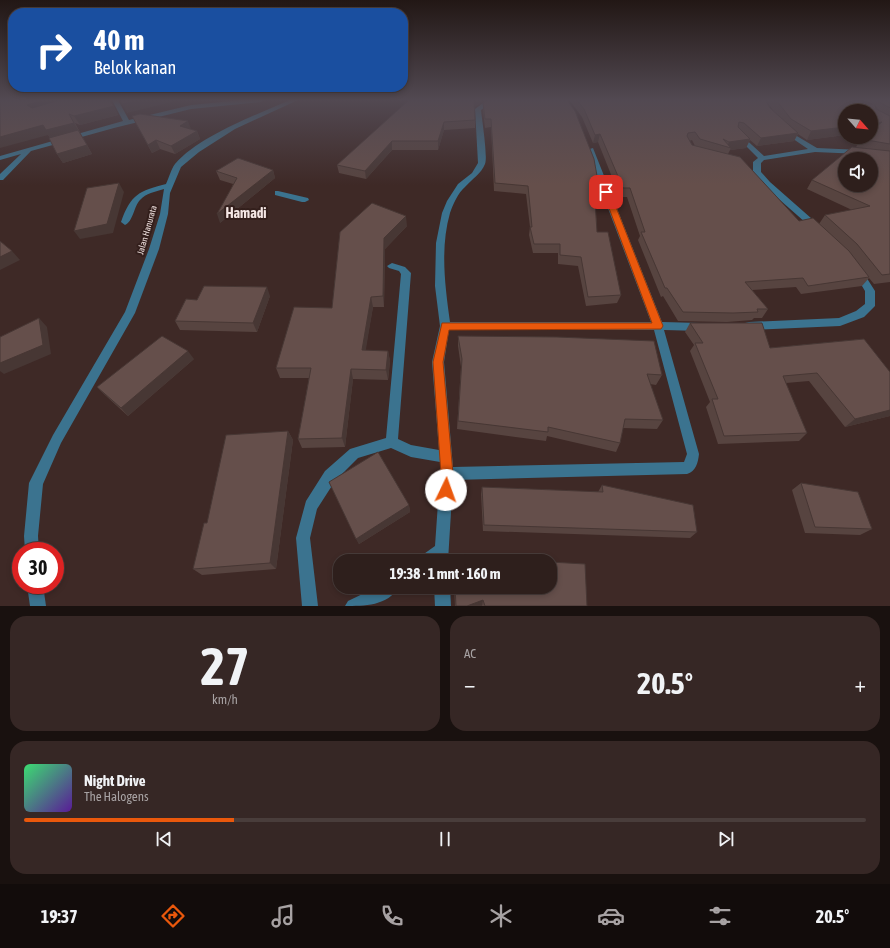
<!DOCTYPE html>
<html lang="id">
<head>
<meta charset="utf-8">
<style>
	body { margin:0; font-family:"Asap Condensed",sans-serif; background:#362725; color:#f1f3f6; height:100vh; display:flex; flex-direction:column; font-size:15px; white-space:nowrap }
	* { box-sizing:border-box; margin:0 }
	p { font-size:13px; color:#a7a2a3 }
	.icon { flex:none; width:22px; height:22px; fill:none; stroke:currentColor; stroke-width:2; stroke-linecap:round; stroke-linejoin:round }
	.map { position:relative; height:606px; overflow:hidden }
	.side { display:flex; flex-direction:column; gap:10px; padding:10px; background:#19110f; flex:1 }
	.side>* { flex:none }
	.guide { position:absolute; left:8px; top:8px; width:400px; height:84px; border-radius:16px; box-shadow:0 2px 6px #0003,0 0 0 1px #493d3b; background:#1a4fa0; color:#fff; overflow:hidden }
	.needle { width:26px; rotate:117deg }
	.fabs { position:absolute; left:838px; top:104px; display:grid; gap:8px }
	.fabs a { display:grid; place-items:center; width:40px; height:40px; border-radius:50%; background:#2e1f1c; box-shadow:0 2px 6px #0003,0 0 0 1px #493d3b; font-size:20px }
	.speed { position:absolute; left:12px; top:542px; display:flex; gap:8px; font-size:20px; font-weight:700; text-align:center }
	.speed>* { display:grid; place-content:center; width:52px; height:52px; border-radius:50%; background:#2e1f1c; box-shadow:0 2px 6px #0003,0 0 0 1px #493d3b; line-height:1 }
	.speed .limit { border:6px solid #d22; background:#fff; color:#111 }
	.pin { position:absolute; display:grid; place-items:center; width:34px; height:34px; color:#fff; margin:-17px; border-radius:8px; box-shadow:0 2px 6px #0006 }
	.me { position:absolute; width:44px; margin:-22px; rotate:3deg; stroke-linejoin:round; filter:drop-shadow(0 0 3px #0008) }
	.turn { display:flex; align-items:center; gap:14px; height:84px; padding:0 20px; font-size:18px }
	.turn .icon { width:52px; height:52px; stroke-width:2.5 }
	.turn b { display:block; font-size:28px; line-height:34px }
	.big { font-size:30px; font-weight:700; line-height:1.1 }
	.side .tile { flex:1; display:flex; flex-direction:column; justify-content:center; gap:6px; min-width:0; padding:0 14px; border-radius:16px; background:#362725 }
	.side .dial { align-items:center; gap:0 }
	.dial b { font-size:52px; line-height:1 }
	.song { display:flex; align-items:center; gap:12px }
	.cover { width:48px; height:48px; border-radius:6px; background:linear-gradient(135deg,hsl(140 70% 55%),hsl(270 70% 35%)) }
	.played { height:4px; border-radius:2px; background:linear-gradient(90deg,#ea580c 25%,#493d3b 25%) }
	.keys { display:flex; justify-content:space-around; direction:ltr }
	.heat { display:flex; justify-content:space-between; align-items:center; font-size:22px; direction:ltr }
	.side .tiles { flex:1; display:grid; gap:10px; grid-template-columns:1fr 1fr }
	.tile:last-child { grid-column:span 2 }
	.trip { position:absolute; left:333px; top:554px; width:224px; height:40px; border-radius:16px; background:#2e1f1c; box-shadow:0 2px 6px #0003,0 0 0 1px #493d3b; font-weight:700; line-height:40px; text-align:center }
	.menu { display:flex; height:64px; justify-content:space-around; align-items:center; background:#120c0b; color:#a7a2a3 }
	.menu .icon { width:28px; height:28px }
	.menu .active { color:#ea580c }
	.menu b { font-size:18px; color:#f1f3f6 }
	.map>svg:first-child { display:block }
</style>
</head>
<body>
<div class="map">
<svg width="890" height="606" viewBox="0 0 890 606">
	<rect width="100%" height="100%" fill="#3e2926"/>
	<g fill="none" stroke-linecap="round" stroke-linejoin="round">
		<g fill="#3b738f" fill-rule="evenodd">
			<polygon points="112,100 118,100 129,120 191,105 242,100 264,100 261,102 191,109 114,128 31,151 3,180 0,180 0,174 21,154 0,160 0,156 123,121"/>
			<path d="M 290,100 L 298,100 L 235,129 L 199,152 L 181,167 L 170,193 L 168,214 L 159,249 L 135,313 L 61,443 L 43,484 L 38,536 L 39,551 L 25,551 L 24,536 L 29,483 L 53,435 L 125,312 L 149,249 L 160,214 L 164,189 C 155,192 146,193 140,200 C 134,206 133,222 125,225 L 121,222 C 131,194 139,191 166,184 C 169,178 171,169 175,164 C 199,136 256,115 290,100 Z"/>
			<path d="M 487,100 L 504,100 L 492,103 L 481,110 C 482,120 488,157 485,164 C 481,174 472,179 465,187 C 458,193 453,204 450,213 C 440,248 445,286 450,322 L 651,322 L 586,150 L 593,148 L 662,322 L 701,323 L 705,324 L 706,327 L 705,330 L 701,331 L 664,330 L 699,454 C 698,463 696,471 687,474 L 453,480 L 448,561 L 419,561 L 421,556 L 435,546 L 440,474 L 440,462 L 411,457 L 391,448 L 358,458 L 335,481 L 317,509 L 310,538 L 318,606 L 302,606 L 296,538 L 306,501 L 325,471 L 350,449 L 386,438 L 401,274 L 399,271 L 389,268 L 387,266 L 392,263 L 405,267 L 411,273 L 398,439 L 411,445 L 439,450 L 432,362 L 440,326 L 435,286 L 436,243 L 442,213 L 447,201 L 458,184 L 472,173 L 478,163 L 475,109 ZM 449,330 L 654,330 L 687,454 L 684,462 L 453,467 L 444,362 Z"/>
			<polygon points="785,129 817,148 861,150 865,152 861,154 815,152 764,160 761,163 761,172 770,182 820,226 821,228 820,230 814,230 764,186 753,172 753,162 758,158 735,135 740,134 764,156 808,149 783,132 782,131"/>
			<polygon points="275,191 278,191 308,198 309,200 305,202 302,202 275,195"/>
			<polygon points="858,268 861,269 875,291 875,306 864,317 840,326 749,330 745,329 744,326 745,323 749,322 839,318 856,311 865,304 865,291 853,271"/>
			<polygon points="27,585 43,585 46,606 30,606"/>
			<path d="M 377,587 L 398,587 C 389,606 363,606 345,606 L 348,601 Z"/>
			<polygon points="434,587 450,587 451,606 435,606"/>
		</g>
	</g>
	<g fill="#574440" fill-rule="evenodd">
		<polygon points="0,100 111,100 111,101 118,115 80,125 75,123 92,154 63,163 57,154 50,137 48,135"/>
		<polygon points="409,100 475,107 475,128 444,130 438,150 392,150 366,179 339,173 337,165"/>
		<path d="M 488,100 L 765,100 L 770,108 L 774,111 L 765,100 L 890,100 L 890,282 L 874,284 L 869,278 L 862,286 L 801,294 L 796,287 L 752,290 L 768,309 L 762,318 L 754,318 L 752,320 L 727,322 L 678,321 L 663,296 L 661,297 L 638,240 L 640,236 L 627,197 L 620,197 L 598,142 L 593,143 L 582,117 L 570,101 L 568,101 L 599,187 L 597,195 L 595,195 L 597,232 L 621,295 L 617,303 L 586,306 L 578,266 L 558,264 L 558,253 L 533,253 L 529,235 L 530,227 L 526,194 L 494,191 L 491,127 L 485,128 L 483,111 L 483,103 ZM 845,111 L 871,111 L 871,137 L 861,139 L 856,147 L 812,180 L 807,189 L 852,210 L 825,215 L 819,224 L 799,221 L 728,154 L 730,150 L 746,148 L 750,140 L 757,146 L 794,141 L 798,134 L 807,140 L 845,135 ZM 692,140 L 695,146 L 692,145 L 689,141 Z"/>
		<polygon points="132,116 197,131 200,139 175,154 160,149 152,153"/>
		<polygon points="273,170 275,178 220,223 233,184 220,180 216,171"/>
		<polygon points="407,226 385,249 384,307 373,307 365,351 388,351 390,361 388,380 353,379 345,447 302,448 298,439 309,378 280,378 276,368 332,308 340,232"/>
		<polygon points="270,296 257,332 180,330 175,321"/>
		<polygon points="690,323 770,348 864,339 890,416 845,427 809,381 786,383 807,433 799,441 718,444 706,407 710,402 690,351 694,345 685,332"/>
		<polygon points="458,336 662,375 656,385 650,384 663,420 657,429 623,428 620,443 616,452 547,436 546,441 457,429 461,367 458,346"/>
		<polygon points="194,359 128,416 105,395 97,387"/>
		<polygon points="288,431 293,440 276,569 202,575 193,569 207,523"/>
		<polygon points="329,482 409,505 410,512 359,544"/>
		<polygon points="801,483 872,529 860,535 805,533 792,490"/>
		<polygon points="602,485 697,532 690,538 483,531 481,494 482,487 598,492"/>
		<polygon points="454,587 550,587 587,606 455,606"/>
	</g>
	<g fill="#473734">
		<polygon points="44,100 79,100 33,114 27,105"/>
		<polygon points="140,100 180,100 127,113 122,104"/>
		<polygon points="474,100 485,100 474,108"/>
		<polygon points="114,106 118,115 80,125 74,116"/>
		<polygon points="69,114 92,154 63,163 57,154 52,140 48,135 0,148 0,137 43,125"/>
		<polygon points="188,121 191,129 180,126"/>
		<polygon points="444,122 444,130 438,150 438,141"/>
		<polygon points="882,122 871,131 871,124"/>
		<polygon points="845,127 845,135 807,140 811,131"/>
		<polygon points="197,131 200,139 175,154 171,146"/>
		<polygon points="798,133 794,141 757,146 761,138"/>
		<polygon points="600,134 598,142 593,143 595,135"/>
		<polygon points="750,139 746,148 730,150 731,148 727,147 729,142"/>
		<polygon points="156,140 160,149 152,153 148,145"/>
		<polygon points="392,141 392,150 366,179 365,171"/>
		<polygon points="273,170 275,178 220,223 217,214"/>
		<polygon points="119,183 124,192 113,233 80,239 74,231"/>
		<polygon points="406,216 407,226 385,249 384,307 383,296 384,238"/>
		<polygon points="12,251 20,260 0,270 0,257"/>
		<polygon points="267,287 270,296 257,332 253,323"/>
		<polygon points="371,297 373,307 364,361 362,350"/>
		<polygon points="39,318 47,327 51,354 4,374 0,371 0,363"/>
		<polygon points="188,351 194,359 128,416 121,408"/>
		<polygon points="388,351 390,361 388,380 386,370"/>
		<polygon points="351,369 353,379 345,447 342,438"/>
		<polygon points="890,410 890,416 845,427 855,419"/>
		<polygon points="288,431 293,440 276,569 270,563"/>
		<polygon points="409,505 410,512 359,544 356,539"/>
		<polygon points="483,600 482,606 467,606"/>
	</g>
	<g fill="#654f4b" stroke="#473734" fill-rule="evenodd">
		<polygon points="0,100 44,100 27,105 32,108 60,100 110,100 114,106 74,116 69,114 74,123 46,130 43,125 0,137"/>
		<polygon points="120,100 140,100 122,104"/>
		<polygon points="409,100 474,100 475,120 444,122 438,141 392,141 365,171 337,165"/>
		<polygon points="488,100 567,100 575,111 594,159 599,187 594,186 597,232 608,232 621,295 588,297 581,257 560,255 560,244 534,244 530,227 532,227 528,186 495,183 491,119 485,119 483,103"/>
		<polygon points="577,100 765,100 770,108 798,133 761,138 744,123 739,122 738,127 750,139 729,142 723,139 731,148 700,139 695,132 688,133 687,136 692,145 740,157 799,221 813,218 849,251 869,277 808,286 803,278 745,282 768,309 757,309 758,312 733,313 683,312 667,288 665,288 641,232 645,232 630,188 623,188 600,134 595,135 584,109"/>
		<polygon points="776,100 860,100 867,104 875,104 876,109 890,116 890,144 861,139 864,137 871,137 871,131 882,122 871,124 871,111 845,111 845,127 811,131 791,119"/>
		<polygon points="876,100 890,100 890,108"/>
		<polygon points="140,114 188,121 180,126 197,131 171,146 156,140 148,145 132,116"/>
		<polygon points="78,130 87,145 57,154 49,138"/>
		<path d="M 852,147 L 890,151 L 890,274 L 882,275 L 857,244 L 825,215 L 870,206 L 812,180 ZM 845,159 L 871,159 L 871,185 L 845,185 Z"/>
		<polygon points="238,158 273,170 217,214 237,178 216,171"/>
		<polygon points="119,183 107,224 74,231 87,188"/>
		<polygon points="372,203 406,216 384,238 383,296 371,297 362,350 388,351 386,370 351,369 342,438 298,439 311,368 276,368 294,307 332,308 340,232"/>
		<polygon points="0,241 12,251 0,257"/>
		<polygon points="204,286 267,287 253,323 175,321 186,299 197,300"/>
		<polygon points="39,318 43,345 0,363 0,337"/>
		<polygon points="690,323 762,323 770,348 864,339 890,372 890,410 855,419 817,373 783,376 807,433 724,436 712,399 718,399 695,343 703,343"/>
		<polygon points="162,336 188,351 121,408 97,387"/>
		<polygon points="458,336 557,337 654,341 662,375 647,374 663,420 625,419 620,443 548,427 548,432 458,421 462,359"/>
		<polygon points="288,431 270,563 193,569 204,523 207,523 226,435"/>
		<polygon points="378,452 409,505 356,539 329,482"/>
		<polygon points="801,483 858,492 872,529 815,527"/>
		<polygon points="602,485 693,505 697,532 484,525 482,487 603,492"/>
		<polygon points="453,556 530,561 453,561"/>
		<polygon points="550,562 585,564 587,606 485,606 483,600 467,606 456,606 455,587 550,587"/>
	</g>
	<linearGradient id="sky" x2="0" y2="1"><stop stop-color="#221715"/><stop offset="0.54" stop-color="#524952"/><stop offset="1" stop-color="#524952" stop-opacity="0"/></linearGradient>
	<rect width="890" height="185" fill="url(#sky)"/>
	<polygon fill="#ea580c" stroke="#983908" points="606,190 610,192 663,326 661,329 449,330 443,362 453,474 450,494 446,496 441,494 440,490 441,474 433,362 442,323 652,323 603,192"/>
	<g text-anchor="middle" stroke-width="4" stroke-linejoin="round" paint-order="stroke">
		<g font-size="9" fill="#f4e6e4" stroke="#331f1c">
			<text transform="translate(147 230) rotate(-74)" y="3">Jalan Hanurata</text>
		</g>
		<g font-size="14" font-weight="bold" fill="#f4e6e4" stroke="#331f1c">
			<text x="246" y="218">Hamadi</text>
		</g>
	</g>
</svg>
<div class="fabs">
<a><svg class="needle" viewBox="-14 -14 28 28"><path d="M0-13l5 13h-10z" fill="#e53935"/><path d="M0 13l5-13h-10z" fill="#a7a2a3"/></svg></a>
<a><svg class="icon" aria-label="sound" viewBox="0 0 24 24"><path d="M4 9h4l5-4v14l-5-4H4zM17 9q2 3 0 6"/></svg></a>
</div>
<div class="speed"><div class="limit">30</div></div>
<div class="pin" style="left:606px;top:192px;background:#d93025"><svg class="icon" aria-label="arrive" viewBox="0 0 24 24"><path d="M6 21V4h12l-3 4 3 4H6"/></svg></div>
<svg class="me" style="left:446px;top:490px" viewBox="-20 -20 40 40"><circle r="19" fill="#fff"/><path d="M0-13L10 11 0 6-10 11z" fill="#ea580c"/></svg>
<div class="trip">19:38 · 1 mnt · 160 m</div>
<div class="guide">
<div class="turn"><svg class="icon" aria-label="right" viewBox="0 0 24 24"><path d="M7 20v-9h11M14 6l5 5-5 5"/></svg><div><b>40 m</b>Belok kanan</div></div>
</div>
</div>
<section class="side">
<div class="tiles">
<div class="tile dial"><b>27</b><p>km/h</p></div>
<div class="tile"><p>AC</p>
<div class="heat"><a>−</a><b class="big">20.5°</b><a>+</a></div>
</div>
<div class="tile">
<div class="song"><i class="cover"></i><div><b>Night Drive</b><p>The Halogens</p></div></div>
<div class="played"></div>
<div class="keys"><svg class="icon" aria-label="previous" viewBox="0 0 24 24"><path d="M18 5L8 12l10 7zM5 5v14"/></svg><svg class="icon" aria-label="pause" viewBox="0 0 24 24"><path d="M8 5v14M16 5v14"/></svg><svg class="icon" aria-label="next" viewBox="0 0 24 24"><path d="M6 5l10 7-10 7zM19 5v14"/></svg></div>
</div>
</div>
</section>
<nav class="menu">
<b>19:37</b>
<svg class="icon active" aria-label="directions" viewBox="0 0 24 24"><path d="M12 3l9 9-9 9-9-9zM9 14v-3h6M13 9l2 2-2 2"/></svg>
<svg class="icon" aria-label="music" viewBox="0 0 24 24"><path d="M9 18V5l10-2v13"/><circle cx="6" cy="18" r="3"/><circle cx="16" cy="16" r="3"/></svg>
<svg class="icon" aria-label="phone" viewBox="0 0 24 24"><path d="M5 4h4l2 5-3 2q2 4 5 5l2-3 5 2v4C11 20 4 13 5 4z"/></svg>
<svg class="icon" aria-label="climate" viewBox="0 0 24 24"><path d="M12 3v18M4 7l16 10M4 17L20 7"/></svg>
<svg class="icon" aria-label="car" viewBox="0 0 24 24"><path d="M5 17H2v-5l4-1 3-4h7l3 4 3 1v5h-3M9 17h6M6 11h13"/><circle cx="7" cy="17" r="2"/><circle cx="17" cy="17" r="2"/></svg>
<svg class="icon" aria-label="filters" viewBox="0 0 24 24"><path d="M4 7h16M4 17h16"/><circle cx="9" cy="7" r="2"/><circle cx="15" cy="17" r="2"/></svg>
<b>20.5°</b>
</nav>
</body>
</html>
